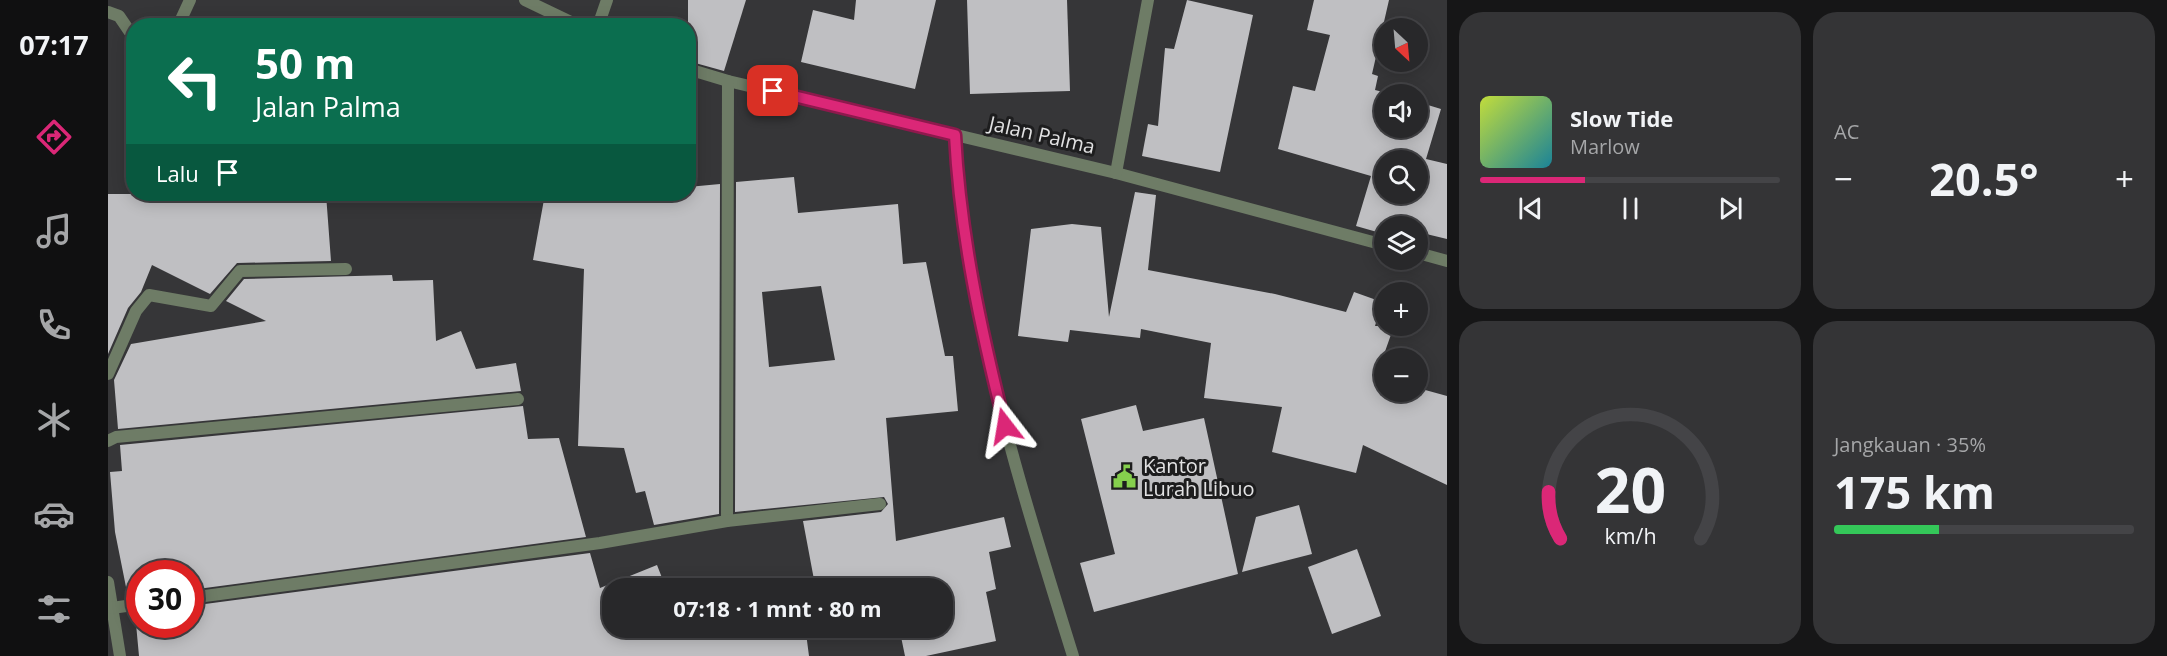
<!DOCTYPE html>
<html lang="id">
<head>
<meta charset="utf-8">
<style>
	body { margin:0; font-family:"Open Sans",sans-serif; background:#343436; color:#f1f3f6; height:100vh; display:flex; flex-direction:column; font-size:22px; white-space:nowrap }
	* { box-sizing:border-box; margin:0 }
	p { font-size:20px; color:#a5a6a8 }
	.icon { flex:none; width:33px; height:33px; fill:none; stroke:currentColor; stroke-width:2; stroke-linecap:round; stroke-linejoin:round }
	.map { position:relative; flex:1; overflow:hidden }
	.panel { display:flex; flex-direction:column; gap:12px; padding:12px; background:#161617; width:720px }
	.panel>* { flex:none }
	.banner { position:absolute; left:18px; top:18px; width:570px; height:183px; border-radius:24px; box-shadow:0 3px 15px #0003,0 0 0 2px #444447; background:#0b6e4f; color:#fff; overflow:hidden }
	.needle { width:39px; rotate:154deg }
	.buttons { position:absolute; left:1266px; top:18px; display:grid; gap:12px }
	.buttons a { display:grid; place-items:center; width:54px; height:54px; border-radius:50%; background:#28282a; box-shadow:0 3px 15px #0003,0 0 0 2px #444447; font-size:30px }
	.speed { position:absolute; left:18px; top:560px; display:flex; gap:12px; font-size:30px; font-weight:700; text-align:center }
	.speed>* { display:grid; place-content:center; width:78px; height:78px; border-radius:50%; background:#28282a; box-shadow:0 3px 15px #0003,0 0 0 2px #444447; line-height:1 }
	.speed .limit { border:9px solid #d22; background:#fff; color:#111 }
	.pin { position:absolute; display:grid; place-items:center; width:51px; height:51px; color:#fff; margin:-26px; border-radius:12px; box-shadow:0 3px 9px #0006 }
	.me { position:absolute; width:66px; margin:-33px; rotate:346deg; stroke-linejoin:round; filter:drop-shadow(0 0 4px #0008) }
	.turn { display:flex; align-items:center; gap:21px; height:126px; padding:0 30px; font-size:27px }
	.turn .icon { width:78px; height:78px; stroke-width:2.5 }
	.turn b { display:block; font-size:42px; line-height:51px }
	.then { display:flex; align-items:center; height:57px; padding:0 30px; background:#0003; gap:12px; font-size:22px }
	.big { font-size:45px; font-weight:700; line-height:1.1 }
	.panel .card { flex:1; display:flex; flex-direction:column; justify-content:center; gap:9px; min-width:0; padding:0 21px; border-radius:24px; background:#343436 }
	.panel .dial { align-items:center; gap:0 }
	.dial svg { height:156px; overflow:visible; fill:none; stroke:#444447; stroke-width:7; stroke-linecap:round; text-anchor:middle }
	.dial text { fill:#f1f3f6; stroke:none }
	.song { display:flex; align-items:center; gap:18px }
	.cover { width:72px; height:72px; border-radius:9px; background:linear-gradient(135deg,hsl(70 70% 55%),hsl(190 70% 35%)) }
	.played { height:6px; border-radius:3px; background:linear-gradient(90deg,#db2777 35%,#444447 35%) }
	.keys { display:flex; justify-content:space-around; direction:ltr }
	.heat { display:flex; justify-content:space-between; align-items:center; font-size:33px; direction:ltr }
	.charge { height:9px; border-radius:4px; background:linear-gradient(90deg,#34c759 35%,#444447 0) }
	.panel .tiles { flex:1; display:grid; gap:12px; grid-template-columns:repeat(2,1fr) }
	.trip { position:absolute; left:494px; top:578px; width:351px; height:60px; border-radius:24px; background:#28282a; box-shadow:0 3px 15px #0003,0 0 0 2px #444447; font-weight:700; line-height:60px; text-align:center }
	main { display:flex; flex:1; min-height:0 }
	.dock { display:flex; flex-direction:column; width:108px; justify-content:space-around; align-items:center; background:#101011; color:#a5a6a8 }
	.dock .icon { width:42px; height:42px }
	.dock .current { color:#db2777 }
	.dock b { font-size:27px; color:#f1f3f6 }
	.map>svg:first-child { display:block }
</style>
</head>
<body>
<main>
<nav class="dock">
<b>07:17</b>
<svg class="icon current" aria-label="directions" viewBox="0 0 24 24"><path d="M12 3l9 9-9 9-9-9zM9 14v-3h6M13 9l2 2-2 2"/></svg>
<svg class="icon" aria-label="music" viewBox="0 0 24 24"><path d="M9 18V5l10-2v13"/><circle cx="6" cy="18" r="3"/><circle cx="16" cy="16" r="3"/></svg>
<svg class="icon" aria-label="phone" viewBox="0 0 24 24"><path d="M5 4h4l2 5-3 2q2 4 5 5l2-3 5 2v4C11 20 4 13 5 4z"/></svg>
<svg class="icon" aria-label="climate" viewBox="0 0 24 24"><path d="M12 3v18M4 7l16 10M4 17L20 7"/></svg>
<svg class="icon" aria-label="car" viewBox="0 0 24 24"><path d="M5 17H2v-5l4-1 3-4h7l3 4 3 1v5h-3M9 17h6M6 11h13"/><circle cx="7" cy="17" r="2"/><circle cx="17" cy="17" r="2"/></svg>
<svg class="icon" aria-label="filters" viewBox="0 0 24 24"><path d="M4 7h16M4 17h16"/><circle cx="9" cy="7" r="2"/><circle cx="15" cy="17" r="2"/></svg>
</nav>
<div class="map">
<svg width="1339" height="656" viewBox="0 0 1339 656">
	<rect width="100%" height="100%" fill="#363638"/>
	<g fill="#bfbfc2" fill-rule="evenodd">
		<polygon points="580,0 638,0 616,71 580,61"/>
		<polygon points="748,0 828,0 807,89 693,62 705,10 746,20"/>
		<polygon points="859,0 959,0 962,91 862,94"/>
		<polygon points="1079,0 1145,15 1112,172 1034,156 1040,124 1050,126 1057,48 1066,49"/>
		<path d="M 1206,0 L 1281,0 L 1264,74 L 1270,76 L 1267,90 L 1283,94 L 1276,94 L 1276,128 L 1310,128 L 1310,102 L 1333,109 L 1318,159 L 1339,164 L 1339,239 L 1310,232 L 1310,226 L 1276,226 L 1276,234 L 1248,226 L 1263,176 L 1170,149 L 1185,86 L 1207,91 L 1222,35 L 1199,30 ZM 1276,160 L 1310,160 L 1310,194 L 1276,194 Z"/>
		<path d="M 686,177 L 690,213 L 790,204 L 795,264 L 818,262 L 837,356 L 845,356 L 850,411 L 778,418 L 788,541 L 896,517 L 903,547 L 881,552 L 888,589 L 878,592 L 888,641 L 818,656 L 797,656 L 791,627 L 834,627 L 834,588 L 685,588 L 707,585 L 695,521 L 773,512 L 780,504 L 776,497 L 627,512 L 628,182 ZM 713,286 L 727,360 L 661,367 L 654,292 Z"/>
		<polygon points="612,184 611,514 546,525 537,491 528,493 516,448 470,446 476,269 425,260 437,194 580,194 580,187"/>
		<polygon points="1027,192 1048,195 1040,270 1167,294 1238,312 1246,292 1274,302 1267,326 1286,326 1268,377 1276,379 1276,392 1310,392 1310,388 1339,396 1339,485 1255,445 1248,473 1164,452 1174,407 1096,398 1103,343 1033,329 1032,338 962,330 960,342 910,336 923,229 964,224 993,227 1001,317"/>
		<polygon points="0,194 218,194 223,261 129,263 102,294 44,265 33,292 20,308 0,354"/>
		<polygon points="284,275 285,281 325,280 328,341 353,331 368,369 408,363 413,391 10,429 6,380 23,344 158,321 118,301 136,279"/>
		<polygon points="1028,405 1035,431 1096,418 1130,574 986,612 972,563 1007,554 973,419"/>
		<polygon points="415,406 420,439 451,438 478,537 82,590 82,573 32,573 32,596 20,597 7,532 2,472 14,471 12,445"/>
		<polygon points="1191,505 1204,554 1134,572 1148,517"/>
		<polygon points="1249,549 1273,616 1224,634 1200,567"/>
		<polygon points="482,553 492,588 549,565 558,588 504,588 504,627 727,627 698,633 701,656 31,656 27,613 32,612 32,624 82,624 82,606"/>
	</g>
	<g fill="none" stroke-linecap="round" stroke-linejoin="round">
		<polyline stroke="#6e7c66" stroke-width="12" points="0,12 11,16 26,38"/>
		<g stroke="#6e7c66" stroke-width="12">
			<polyline points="417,0 471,26"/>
			<polyline points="70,26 82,0"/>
			<polyline points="490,26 499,0"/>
			<polyline points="580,69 620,81 1008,173 1276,245"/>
			<path d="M 847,135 C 857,314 912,485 965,656"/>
			<polyline points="1008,173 1040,0"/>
			<polyline points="1310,253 1339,261"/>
			<polyline points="0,374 28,311 41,295 103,306 132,271 238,269"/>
			<polyline points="0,441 8,437 410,399"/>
			<polyline points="619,521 620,81"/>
			<polyline points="0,582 12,656"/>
			<polyline points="82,598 492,543 619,521 772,504"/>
			<polyline points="4,608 32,604"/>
		</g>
	</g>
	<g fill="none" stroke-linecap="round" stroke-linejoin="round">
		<defs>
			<path id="route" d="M 665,91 L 847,135 C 852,234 873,330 897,426"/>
		</defs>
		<use href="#route" stroke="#8e194d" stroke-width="15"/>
		<use href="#route" stroke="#db2777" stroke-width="10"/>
	</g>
	<defs>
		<symbol id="civic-bare" viewBox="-9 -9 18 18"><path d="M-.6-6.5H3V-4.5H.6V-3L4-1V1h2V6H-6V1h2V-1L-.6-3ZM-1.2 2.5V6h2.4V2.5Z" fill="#85cf4d" stroke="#1d1d1e" stroke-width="2.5" paint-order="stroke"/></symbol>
	</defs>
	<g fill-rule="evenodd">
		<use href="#civic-bare" x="1000" y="460" width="33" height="33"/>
	</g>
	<g text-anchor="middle" stroke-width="6" stroke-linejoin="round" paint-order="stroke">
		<g font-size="20" fill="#e2e2e3" stroke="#1d1d1e">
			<text transform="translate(934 135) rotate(13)" y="7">Jalan Palma</text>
		</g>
		<g font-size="20" fill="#e2e2e3" stroke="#1d1d1e" text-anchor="start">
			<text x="1035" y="473">Kantor<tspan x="1035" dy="23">Lurah Libuo</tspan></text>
		</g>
	</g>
</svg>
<div class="buttons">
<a><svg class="needle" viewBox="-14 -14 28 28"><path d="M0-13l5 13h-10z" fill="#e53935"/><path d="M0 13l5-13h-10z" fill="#a5a6a8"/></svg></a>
<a><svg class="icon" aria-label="sound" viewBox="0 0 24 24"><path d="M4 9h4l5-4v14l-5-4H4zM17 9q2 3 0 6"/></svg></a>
<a><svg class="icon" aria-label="search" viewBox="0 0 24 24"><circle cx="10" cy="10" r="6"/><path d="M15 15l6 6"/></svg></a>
<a><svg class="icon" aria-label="layers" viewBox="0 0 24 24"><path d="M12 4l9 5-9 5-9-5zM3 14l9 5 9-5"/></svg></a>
<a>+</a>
<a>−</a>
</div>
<div class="speed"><div class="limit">30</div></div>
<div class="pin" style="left:665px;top:91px;background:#d93025"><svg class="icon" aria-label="arrive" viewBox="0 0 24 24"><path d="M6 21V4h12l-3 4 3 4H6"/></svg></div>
<svg class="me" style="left:897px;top:426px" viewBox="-20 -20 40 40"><path d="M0-17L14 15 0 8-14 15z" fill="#db2777" stroke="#fff" stroke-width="4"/></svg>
<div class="trip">07:18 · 1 mnt · 80 m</div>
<div class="banner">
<div class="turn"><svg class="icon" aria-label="left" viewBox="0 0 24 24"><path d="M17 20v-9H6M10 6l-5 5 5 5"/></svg><div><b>50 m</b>Jalan Palma</div></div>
<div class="then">Lalu<svg class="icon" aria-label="arrive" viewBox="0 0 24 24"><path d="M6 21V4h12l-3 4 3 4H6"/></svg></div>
</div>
</div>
<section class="panel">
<div class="tiles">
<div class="card">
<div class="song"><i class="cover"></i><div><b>Slow Tide</b><p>Marlow</p></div></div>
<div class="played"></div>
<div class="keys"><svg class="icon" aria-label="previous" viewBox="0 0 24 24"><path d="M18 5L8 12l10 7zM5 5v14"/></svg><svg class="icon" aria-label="pause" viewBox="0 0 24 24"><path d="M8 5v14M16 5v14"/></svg><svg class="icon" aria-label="next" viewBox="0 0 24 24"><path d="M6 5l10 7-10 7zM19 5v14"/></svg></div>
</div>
<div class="card"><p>AC</p>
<div class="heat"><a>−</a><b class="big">20.5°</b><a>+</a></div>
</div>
<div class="card dial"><svg viewBox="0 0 100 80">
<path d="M14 69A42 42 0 1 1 86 69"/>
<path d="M14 69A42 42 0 0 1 8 45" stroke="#db2777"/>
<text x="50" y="56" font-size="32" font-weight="700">20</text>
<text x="50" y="72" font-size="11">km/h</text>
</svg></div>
<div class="card"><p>Jangkauan · 35%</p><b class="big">175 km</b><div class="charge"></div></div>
</div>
</section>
</main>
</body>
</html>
